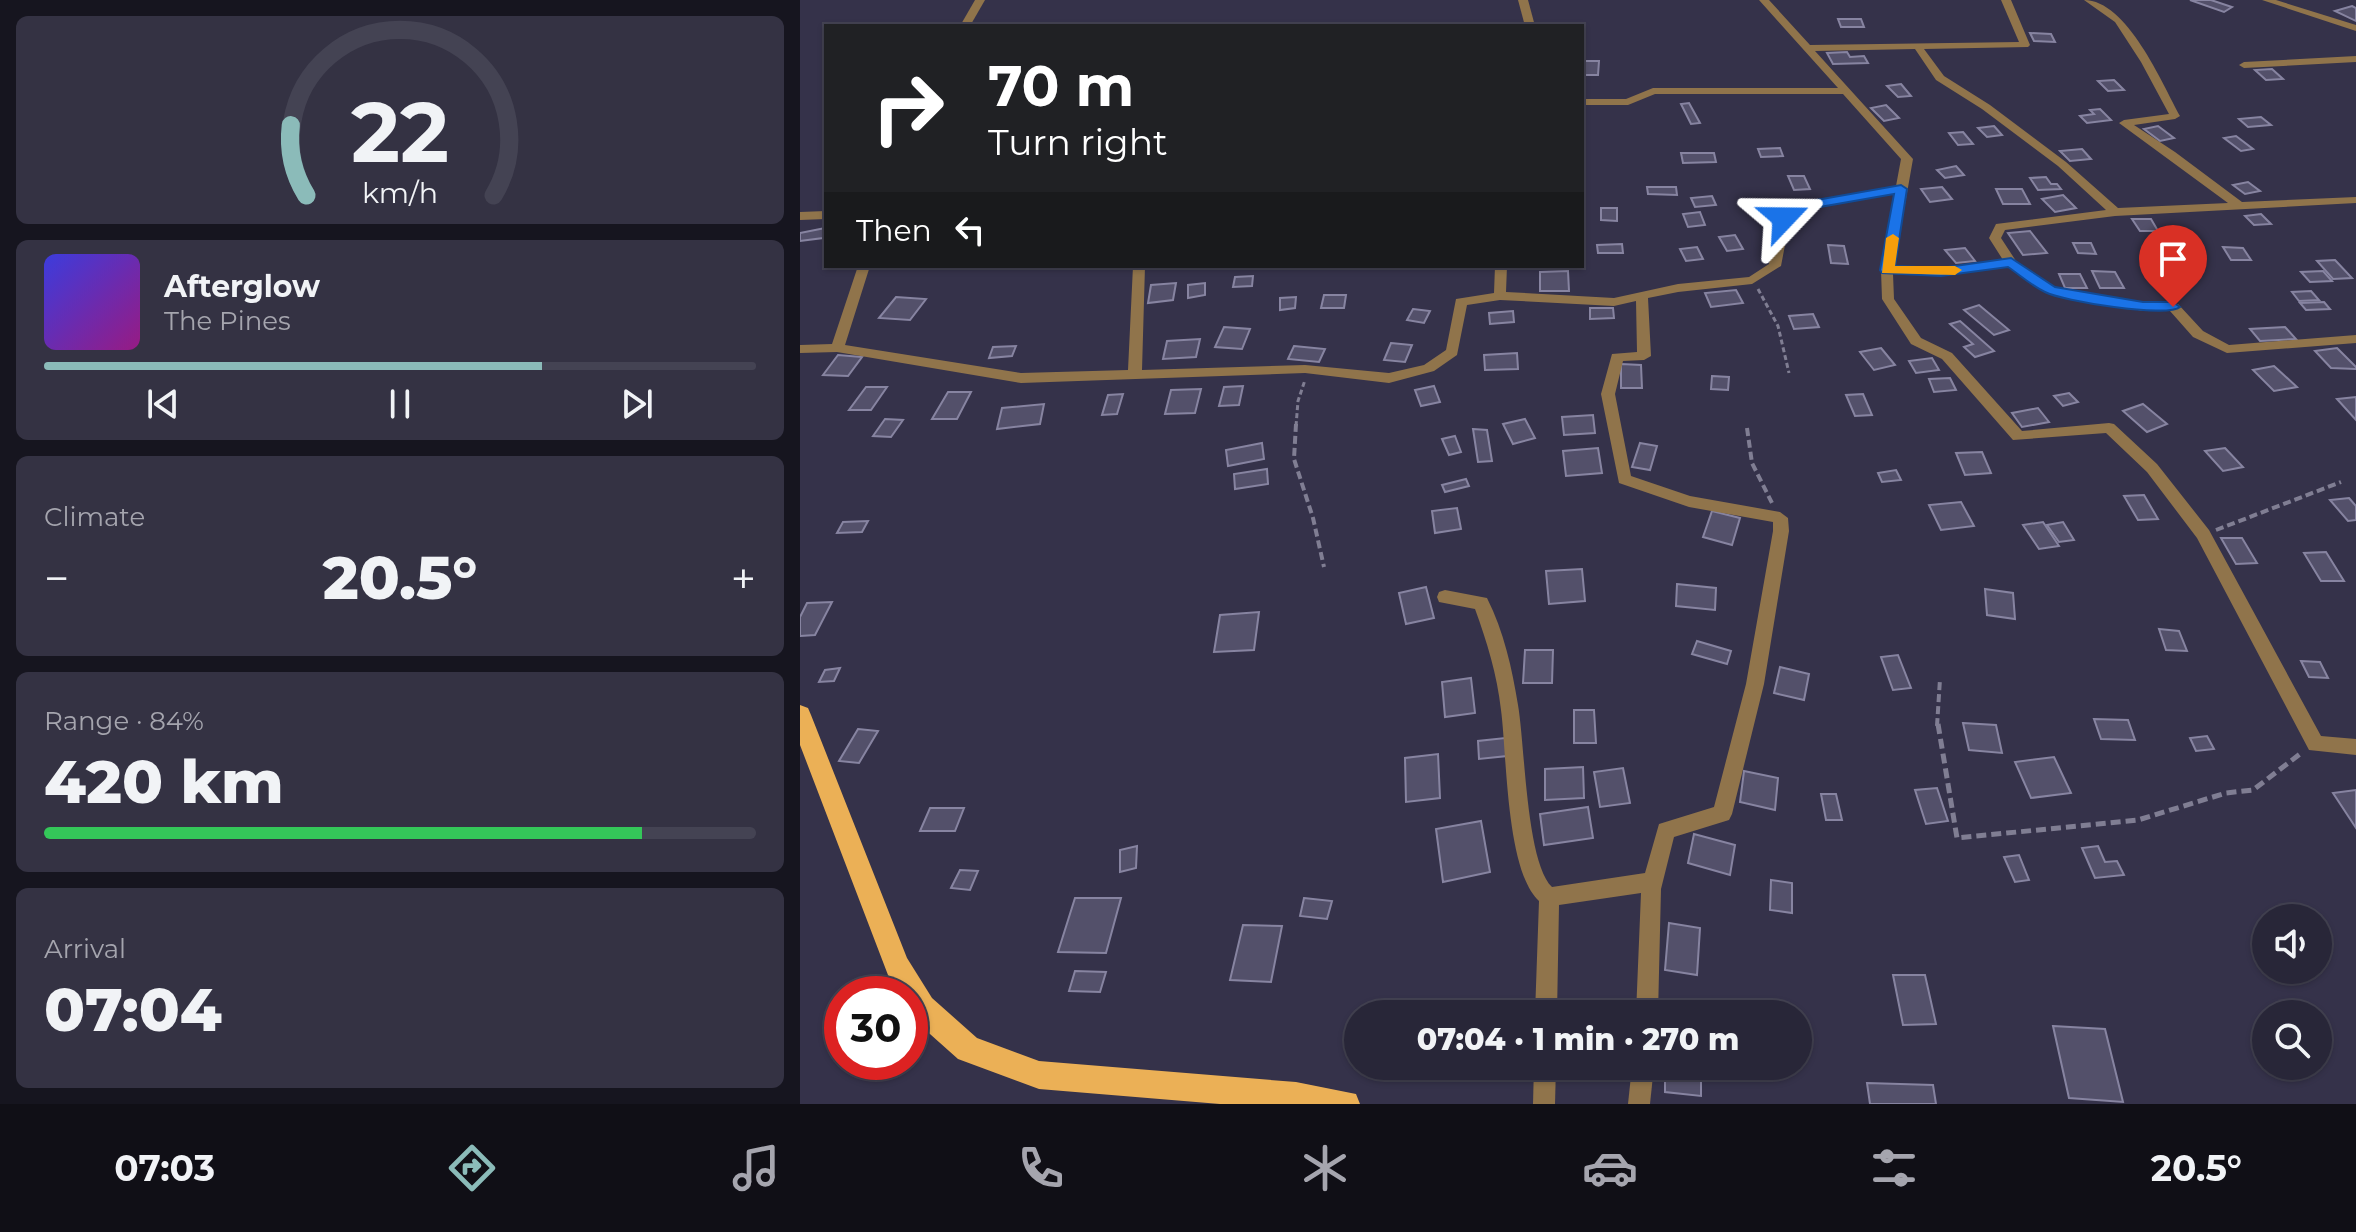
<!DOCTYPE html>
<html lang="en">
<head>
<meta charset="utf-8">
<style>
	body { margin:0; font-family:Montserrat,sans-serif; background:#343243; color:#f1f3f6; height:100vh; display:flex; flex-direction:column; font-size:30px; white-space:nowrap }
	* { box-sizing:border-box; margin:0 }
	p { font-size:26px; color:#a5a5ae }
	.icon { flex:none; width:44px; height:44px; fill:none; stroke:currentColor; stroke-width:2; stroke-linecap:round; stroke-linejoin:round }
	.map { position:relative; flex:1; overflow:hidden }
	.side { display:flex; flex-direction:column; gap:16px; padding:16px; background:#16151f; width:800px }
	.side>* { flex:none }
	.hud { position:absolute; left:24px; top:24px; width:760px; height:244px; border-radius:0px; box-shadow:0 2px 6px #0004,0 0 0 2px #444353; background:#202124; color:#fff; overflow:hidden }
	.fabs { position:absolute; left:1452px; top:904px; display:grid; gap:16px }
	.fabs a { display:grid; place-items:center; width:80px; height:80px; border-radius:50%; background:#282638; box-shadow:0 2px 6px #0004,0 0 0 2px #444353; font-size:40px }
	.speed { position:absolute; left:24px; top:976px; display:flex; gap:16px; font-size:40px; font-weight:700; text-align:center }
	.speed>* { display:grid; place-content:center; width:104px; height:104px; border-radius:50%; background:#282638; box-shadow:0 2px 6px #0004,0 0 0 2px #444353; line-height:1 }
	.speed .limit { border:12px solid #d22; background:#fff; color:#111 }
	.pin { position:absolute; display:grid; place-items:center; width:68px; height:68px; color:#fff; margin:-82px -34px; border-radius:50% 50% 50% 0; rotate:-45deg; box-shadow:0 0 8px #0007 }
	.pin .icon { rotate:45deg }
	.me { position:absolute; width:88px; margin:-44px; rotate:67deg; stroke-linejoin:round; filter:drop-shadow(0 0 6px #0008) }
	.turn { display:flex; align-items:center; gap:28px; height:168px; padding:0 32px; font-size:36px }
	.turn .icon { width:104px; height:104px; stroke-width:2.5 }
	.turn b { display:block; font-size:56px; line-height:68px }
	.then { display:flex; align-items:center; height:76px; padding:0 32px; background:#0003; gap:16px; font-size:30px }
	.big { font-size:60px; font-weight:800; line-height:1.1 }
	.side .widget { flex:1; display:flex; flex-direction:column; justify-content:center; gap:12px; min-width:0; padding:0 28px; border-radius:12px; background:#343243 }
	.side .dial { align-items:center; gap:0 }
	.dial svg { height:208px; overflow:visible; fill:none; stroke:#444353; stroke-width:7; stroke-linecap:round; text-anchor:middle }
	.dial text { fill:#f1f3f6; stroke:none }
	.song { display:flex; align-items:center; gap:24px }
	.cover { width:96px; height:96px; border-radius:12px; background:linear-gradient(135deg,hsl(240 70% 55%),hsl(310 70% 35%)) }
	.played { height:8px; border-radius:4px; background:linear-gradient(90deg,#8bbbb9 70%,#444353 70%) }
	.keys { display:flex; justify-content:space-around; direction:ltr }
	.heat { display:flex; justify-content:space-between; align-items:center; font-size:44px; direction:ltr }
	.charge { height:12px; border-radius:6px; background:linear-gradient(90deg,#34c759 84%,#444353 0) }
	.trip { position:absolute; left:544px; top:1000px; width:468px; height:80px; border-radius:40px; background:#282638; box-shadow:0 2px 6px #0004,0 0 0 2px #444353; font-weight:800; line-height:80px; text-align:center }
	.tabs { display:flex; height:128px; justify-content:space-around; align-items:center; background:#100f16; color:#a5a5ae }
	.tabs .icon { width:56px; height:56px }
	.tabs .on { color:#8bbbb9 }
	.tabs b { font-size:36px; color:#f1f3f6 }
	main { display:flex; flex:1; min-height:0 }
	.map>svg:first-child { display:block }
</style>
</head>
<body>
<main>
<section class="side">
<div class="widget dial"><svg viewBox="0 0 100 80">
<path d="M14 69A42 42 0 1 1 86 69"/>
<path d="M14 69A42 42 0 0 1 8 42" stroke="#8bbbb9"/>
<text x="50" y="56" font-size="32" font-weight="700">22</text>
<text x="50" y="72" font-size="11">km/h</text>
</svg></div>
<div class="widget">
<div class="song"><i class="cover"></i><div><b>Afterglow</b><p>The Pines</p></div></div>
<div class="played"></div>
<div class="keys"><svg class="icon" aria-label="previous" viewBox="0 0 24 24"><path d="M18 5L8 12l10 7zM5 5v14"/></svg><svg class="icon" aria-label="pause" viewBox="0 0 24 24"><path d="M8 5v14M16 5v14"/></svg><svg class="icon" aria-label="next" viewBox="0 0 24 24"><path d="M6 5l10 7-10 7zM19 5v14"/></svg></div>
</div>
<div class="widget"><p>Climate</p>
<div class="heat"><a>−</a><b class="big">20.5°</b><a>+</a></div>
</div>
<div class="widget"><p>Range · 84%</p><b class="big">420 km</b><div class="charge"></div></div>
<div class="widget"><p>Arrival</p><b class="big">07:04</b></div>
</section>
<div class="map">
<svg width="1556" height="1104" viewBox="0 0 1556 1104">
	<rect width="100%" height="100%" fill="#35324a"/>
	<g fill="#53506a" stroke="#8784a1" stroke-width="2">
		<polygon points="1390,0 1411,0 1432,7 1424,12"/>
		<polygon points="1552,6 1556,8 1556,21 1535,11"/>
		<polygon points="1038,19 1061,19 1064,27 1041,27"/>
		<polygon points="1230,33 1251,34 1255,42 1234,41"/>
		<polygon points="1047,52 1050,57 1064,56 1068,63 1033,64 1027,53"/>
		<polygon points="782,61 799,61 798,75 782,75"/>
		<polygon points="1472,69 1483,79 1466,80 1455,70"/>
		<polygon points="1314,80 1324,90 1308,91 1298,81"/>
		<polygon points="1101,84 1111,96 1098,97 1087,86"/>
		<polygon points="889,103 900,123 891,124 881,104"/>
		<polygon points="1086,105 1099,118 1084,121 1071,108"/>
		<polygon points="1300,109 1311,120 1287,123 1280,116 1294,114 1290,110"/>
		<polygon points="1461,117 1471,125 1448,127 1439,119"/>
		<polygon points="1194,126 1202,135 1187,137 1178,128"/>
		<polygon points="1358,126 1374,138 1360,141 1344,129"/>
		<polygon points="1163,132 1173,144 1158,145 1149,133"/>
		<polygon points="1436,136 1453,149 1441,151 1424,138"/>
		<polygon points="980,148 983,156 961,157 958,149"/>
		<polygon points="1282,149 1291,159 1270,161 1260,151"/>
		<polygon points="881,153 914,153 916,162 883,163"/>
		<polygon points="1156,166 1164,175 1145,178 1137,170"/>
		<polygon points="988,176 1004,176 1010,189 994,190"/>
		<polygon points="1246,177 1251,184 1257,184 1261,189 1238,190 1230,178"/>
		<polygon points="1448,182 1460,191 1445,194 1433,185"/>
		<polygon points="847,187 876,187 877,195 848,194"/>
		<polygon points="1142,187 1152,199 1130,202 1121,189"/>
		<polygon points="1196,189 1222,189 1230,204 1203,204"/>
		<polygon points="1263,195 1276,208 1255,212 1242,199"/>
		<polygon points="912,196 916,205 895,207 891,198"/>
		<polygon points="801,208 817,208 817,221 801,220"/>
		<polygon points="900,212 905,225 888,227 883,214"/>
		<polygon points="1461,214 1471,224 1454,225 1445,216"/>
		<polygon points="1332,219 1351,219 1358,231 1340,231"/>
		<polygon points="25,228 23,238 0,241 0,233"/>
		<polygon points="1230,231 1247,253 1223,255 1208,233"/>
		<polygon points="935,235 943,249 927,251 919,237"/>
		<polygon points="1273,243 1291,243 1296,254 1278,253"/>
		<polygon points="822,244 823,253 798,253 797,245"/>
		<polygon points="1028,245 1044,246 1048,264 1031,263"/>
		<polygon points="897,247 903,259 886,261 880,249"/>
		<polygon points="1423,247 1443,248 1451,260 1431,260"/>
		<polygon points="1165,248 1175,261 1156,263 1145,250"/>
		<polygon points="1350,249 1366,249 1375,263 1359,264"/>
		<polygon points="1535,260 1552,278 1533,279 1517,261"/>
		<polygon points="768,271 769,291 740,291 740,272"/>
		<polygon points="1292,271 1315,272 1324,288 1300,288"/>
		<polygon points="1523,271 1532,281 1510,282 1501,272"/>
		<polygon points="1259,274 1280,274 1287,288 1265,288"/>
		<polygon points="453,276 452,286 433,287 435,277"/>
		<polygon points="376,283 373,300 348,303 351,285"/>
		<polygon points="405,283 405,295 388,298 388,285"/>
		<polygon points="936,290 943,303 911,307 905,293"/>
		<polygon points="1511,291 1519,300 1499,301 1492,292"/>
		<polygon points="524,295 546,295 544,308 521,308"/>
		<polygon points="96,297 126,299 110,320 79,318"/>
		<polygon points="496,297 495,308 480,310 480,298"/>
		<polygon points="1524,302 1530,309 1506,310 1500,303"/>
		<polygon points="1179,305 1209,330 1194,335 1164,310"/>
		<polygon points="790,308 813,308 814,318 790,319"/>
		<polygon points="613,309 630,311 624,323 607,320"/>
		<polygon points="713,311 714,322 690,324 689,313"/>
		<polygon points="1013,314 1019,327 994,329 989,316"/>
		<polygon points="1160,321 1194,351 1175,357 1164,347 1173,344 1150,324"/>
		<polygon points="424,327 450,329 442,349 415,347"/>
		<polygon points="1485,327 1496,339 1460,341 1450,329"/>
		<polygon points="400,339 396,357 363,359 367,341"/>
		<polygon points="591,343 612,345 605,362 584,360"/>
		<polygon points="216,346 212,356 189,358 193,347"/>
		<polygon points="494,346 525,349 519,362 488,359"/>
		<polygon points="1081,348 1095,365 1074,370 1060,352"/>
		<polygon points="1537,348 1556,367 1556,369 1531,368 1515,351"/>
		<polygon points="717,353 718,369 685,370 684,355"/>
		<polygon points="38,355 62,357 48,376 23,375"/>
		<polygon points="1132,358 1139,370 1116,373 1109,361"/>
		<polygon points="821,364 841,365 842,388 821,388"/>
		<polygon points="1474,366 1497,387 1474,391 1453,370"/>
		<polygon points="912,376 929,377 928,390 911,389"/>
		<polygon points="1150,378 1156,390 1134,392 1129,379"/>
		<polygon points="443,386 439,405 419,406 424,387"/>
		<polygon points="634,386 640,402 621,406 615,390"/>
		<polygon points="66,387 87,387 71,410 49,410"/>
		<polygon points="401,389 395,413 365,414 371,390"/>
		<polygon points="148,392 171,392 157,419 132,419"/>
		<polygon points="1269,393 1278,402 1263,406 1254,396"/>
		<polygon points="323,394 317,414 302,415 308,395"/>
		<polygon points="1063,394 1072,415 1055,416 1046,395"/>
		<polygon points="1556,397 1556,420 1537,399"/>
		<polygon points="244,404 240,424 197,429 202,408"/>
		<polygon points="1343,404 1367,424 1347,432 1323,411"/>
		<polygon points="1238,408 1249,422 1222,427 1212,413"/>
		<polygon points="793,415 795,433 764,435 762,417"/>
		<polygon points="85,419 103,420 91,437 73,436"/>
		<polygon points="725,419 735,438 713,444 703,424"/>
		<polygon points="673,429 687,430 692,461 678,462"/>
		<polygon points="655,436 661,452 649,455 642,439"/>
		<polygon points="462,443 464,459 428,466 426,450"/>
		<polygon points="840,443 857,446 850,470 832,467"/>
		<polygon points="798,448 802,473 766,476 763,451"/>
		<polygon points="1425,448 1443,467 1423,471 1405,451"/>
		<polygon points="1182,452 1191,473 1165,475 1156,453"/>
		<polygon points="467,469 468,484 435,489 434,474"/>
		<polygon points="1096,470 1101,480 1082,482 1078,473"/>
		<polygon points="666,479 669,486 645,492 642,485"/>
		<polygon points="1344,495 1358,519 1338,520 1324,496"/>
		<polygon points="1549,498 1556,506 1556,520 1548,521 1530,500"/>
		<polygon points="1161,502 1174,526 1141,530 1129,505"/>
		<polygon points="657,508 661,529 635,533 632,511"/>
		<polygon points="912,511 940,518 932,545 903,537"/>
		<polygon points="68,521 62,532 37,533 43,522"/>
		<polygon points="1243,522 1259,546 1239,549 1223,525"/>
		<polygon points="1263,522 1274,540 1259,542 1247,525"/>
		<polygon points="1421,538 1442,538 1457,563 1436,564"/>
		<polygon points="1526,552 1544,581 1521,581 1504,553"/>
		<polygon points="782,569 785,601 749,604 746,571"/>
		<polygon points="877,584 916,588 915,610 876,606"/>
		<polygon points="626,587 634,618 606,624 599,593"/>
		<polygon points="1185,589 1213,593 1215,619 1187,615"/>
		<polygon points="32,602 15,635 0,636 0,617 7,603"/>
		<polygon points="459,612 454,650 414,652 420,615"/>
		<polygon points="1359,629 1379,631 1387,651 1366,650"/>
		<polygon points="897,641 931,651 927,664 892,654"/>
		<polygon points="725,650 753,650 752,683 723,683"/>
		<polygon points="1098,655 1111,688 1093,690 1081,657"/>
		<polygon points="1501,661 1520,662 1528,678 1509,677"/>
		<polygon points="980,667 1009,674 1004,700 974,693"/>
		<polygon points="40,668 34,681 19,682 25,670"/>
		<polygon points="671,678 675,713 645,717 642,682"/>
		<polygon points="774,710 794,710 796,743 774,743"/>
		<polygon points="1294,719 1328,720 1335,740 1301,739"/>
		<polygon points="1163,723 1196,725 1202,753 1169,750"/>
		<polygon points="58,729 78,731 59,763 39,761"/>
		<polygon points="1407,736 1414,749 1396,751 1390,738"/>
		<polygon points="705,738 707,756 679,759 678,741"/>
		<polygon points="638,754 640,798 606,802 605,758"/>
		<polygon points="1254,757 1271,793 1231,798 1215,762"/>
		<polygon points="783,767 784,798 745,800 745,769"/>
		<polygon points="823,768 830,803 800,807 794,772"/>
		<polygon points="944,771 978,778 975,810 940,802"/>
		<polygon points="1137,788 1148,821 1126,824 1115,790"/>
		<polygon points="1556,790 1556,828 1533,793"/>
		<polygon points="1021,794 1036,794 1042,820 1026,820"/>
		<polygon points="788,807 793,838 744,845 740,814"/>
		<polygon points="130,808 164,808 155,831 120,831"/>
		<polygon points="681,821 690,872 643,882 636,829"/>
		<polygon points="894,834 935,845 930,875 888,863"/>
		<polygon points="337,846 336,868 320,872 320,850"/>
		<polygon points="1298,846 1305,862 1317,861 1324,875 1295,878 1282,848"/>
		<polygon points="1219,855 1229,880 1215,882 1204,857"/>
		<polygon points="160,870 178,871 170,890 151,888"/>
		<polygon points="971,880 992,883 992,913 970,910"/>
		<polygon points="275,898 321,898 306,953 258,952"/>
		<polygon points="504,898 532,901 527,919 500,916"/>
		<polygon points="869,923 900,928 897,975 865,970"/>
		<polygon points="443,925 482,926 471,982 430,980"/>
		<polygon points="275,971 306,972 300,992 269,991"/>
		<polygon points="1093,975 1125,975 1136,1024 1103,1025"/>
		<polygon points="1253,1026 1305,1029 1323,1102 1269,1098"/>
		<polygon points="865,1066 901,1066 901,1096 865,1092"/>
		<polygon points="1067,1083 1133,1085 1136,1104 1070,1104"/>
	</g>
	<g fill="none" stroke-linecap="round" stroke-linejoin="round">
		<g stroke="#807e93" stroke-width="3" stroke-dasharray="5 3" stroke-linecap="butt">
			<polyline points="958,289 978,326 989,373"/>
			<polyline points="496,426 498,401 505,380"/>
		</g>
		<g stroke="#807e93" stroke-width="4" stroke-dasharray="8 4" stroke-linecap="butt">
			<polyline points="496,424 494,459 513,518 524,567"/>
			<polyline points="947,428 952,463 972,503"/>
			<polyline points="1416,530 1541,482"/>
			<polyline points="1137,726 1140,679"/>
		</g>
		<polyline stroke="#807e93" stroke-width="5" stroke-dasharray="10 5" stroke-linecap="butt" points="1138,724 1157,838 1338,820 1426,793 1453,790 1500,754"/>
		<g fill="#90744b" fill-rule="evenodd">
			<polygon points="175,0 185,0 170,26 160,26"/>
			<polygon points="718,0 728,0 735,26 725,26"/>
			<path d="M 959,0 L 969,0 L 1010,45 L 1219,42 L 1201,0 L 1211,0 L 1230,45 L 1228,47 L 1124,49 L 1144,76 L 1190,105 L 1266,162 L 1318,208 L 1428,203 L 1319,123 L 1324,120 L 1369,114 L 1341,62 L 1315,22 L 1284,0 C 1327,0 1362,83 1380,116 L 1375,119 L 1334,125 L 1375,152 L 1442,202 L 1556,197 L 1556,203 L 1315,216 L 1205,230 L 1201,238 L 1216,261 L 1255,287 L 1343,303 L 1378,304 L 1403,331 L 1429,345 L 1556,335 L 1556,343 L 1427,353 L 1393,337 L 1370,311 L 1343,311 L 1247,293 L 1209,267 L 1141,276 L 1093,274 L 1094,299 L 1121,338 L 1152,353 L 1222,431 L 1309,423 L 1314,424 L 1357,464 L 1409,530 L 1521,736 L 1556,739 L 1556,755 L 1509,750 L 1397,538 L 1347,472 L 1306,433 L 1213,440 L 1142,359 L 1111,344 L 1082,299 L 1081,270 L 1095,193 L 1003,210 L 990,219 L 981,266 L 952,284 L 878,292 L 848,298 L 851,356 L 844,360 L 823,361 L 815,394 L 831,476 L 890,496 L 980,512 L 988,518 L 989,531 L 964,684 L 932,814 L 929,820 L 874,837 L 861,889 L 858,1014 L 836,1014 L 841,893 L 759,905 L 757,1014 L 735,1014 L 739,901 C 706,871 707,756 701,710 C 697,674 687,642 675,609 L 639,602 L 637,597 L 639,592 L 645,590 L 687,598 C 704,632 712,668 718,705 C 725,745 726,862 752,887 L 845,873 L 859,824 L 914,807 L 946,684 L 973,531 L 973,522 L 889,507 L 819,483 L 801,394 L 812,354 L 837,352 L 836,301 L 814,306 L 700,300 L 667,305 L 657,355 L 634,371 L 589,383 L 505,373 L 221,383 L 37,352 L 0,353 L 0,345 L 32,344 L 58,266 L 70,266 L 45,345 L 221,373 L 328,370 L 333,266 L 345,266 L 342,370 L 505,365 L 589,373 L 624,365 L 646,350 L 656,299 L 694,293 L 695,266 L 707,266 L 706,292 L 814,298 L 878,284 L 949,277 L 969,264 L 978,218 L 995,205 L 1096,186 L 1101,159 L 1043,94 L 855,94 L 828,105 L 782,105 L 782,99 L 826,99 L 853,88 L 1038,88 ZM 1115,49 L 1136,80 L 1182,109 L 1258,166 L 1306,210 L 1196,224 L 1189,238 L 1203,260 L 1141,268 L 1094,267 L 1113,159 L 1015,51 Z"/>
			<polygon points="1462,0 1476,0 1556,25 1556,31"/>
			<polygon points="1556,56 1556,62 1444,68 1439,65 1444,62"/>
			<polygon points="26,211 26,219 0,220 0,212"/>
			<polygon points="734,1066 756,1066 755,1104 733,1104"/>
			<polygon points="832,1066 854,1066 850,1104 828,1104"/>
		</g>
		<polygon fill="#ebb056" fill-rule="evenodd" points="0,705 8,708 11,715 107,958 132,998 177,1038 239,1061 496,1082 556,1094 560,1104 420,1104 239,1089 158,1059 112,1018 110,994 99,994 88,975 0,745"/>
	</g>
	<path fill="#1a73e8" stroke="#114b97" stroke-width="2" d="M 1101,185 L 1107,189 L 1095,266 L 1141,268 L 1211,258 L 1255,287 L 1343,302 L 1373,302 L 1380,307 C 1367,318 1262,301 1245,292 C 1232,286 1220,275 1208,267 L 1141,276 L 1082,273 L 1080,270 L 1094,194 L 1003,210 L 984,222 L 977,218 L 994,204 Z"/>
	<polygon fill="#f59e0b" points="1093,234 1099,238 1095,266 1155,266 1162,270 1155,275 1082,273 1086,238"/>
</svg>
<div class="fabs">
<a><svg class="icon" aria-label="sound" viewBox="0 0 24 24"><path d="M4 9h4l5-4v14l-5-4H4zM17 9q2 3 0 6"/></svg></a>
<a><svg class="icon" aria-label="search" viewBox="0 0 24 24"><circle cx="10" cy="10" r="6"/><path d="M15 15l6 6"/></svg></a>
</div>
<div class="speed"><div class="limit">30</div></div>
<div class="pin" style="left:1373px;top:307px;background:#d93025"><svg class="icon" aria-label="arrive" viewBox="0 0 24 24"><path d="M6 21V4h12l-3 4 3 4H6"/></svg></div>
<svg class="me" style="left:984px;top:218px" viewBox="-20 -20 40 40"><path d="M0-17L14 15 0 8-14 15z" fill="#1a73e8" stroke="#fff" stroke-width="4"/></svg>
<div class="trip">07:04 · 1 min · 270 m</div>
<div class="hud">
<div class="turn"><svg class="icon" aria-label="right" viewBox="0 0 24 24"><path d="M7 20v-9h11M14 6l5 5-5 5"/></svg><div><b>70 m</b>Turn right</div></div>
<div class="then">Then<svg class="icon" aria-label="left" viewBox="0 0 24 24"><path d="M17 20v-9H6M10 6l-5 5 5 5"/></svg></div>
</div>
</div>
</main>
<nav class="tabs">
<b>07:03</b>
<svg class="icon on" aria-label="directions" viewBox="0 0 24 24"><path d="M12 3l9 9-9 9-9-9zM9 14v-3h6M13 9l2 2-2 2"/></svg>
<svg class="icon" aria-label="music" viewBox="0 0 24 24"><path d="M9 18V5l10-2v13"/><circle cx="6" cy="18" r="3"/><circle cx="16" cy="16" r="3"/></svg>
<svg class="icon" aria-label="phone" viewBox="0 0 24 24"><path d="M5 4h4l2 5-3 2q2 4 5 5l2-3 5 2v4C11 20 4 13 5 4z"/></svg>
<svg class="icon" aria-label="climate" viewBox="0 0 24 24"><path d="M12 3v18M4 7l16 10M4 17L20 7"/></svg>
<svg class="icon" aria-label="car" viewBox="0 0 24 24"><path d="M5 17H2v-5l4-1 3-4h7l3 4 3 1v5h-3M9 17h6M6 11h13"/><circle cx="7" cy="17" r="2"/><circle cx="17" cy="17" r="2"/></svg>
<svg class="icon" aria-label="filters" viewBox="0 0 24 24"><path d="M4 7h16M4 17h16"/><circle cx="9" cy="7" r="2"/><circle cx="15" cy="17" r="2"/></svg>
<b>20.5°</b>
</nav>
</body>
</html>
